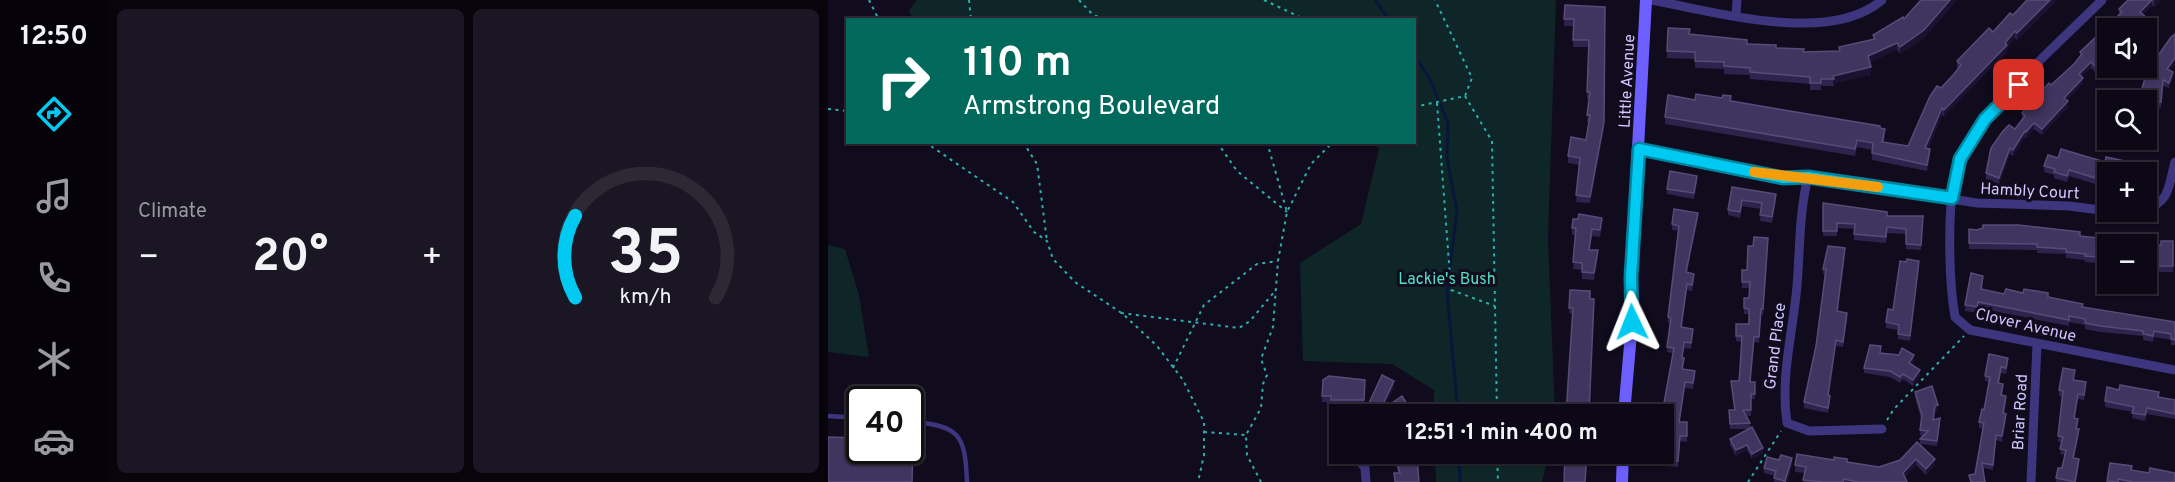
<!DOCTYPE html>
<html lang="en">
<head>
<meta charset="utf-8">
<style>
	body { margin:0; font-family:Overpass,sans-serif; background:#1a1623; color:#f1f3f6; height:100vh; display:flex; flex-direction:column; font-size:22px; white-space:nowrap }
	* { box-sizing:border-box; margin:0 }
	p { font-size:20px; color:#9a9aa1 }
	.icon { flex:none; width:33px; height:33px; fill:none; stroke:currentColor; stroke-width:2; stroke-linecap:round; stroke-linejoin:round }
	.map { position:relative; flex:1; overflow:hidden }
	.side { display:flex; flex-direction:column; gap:9px; padding:9px; background:#07040c; width:720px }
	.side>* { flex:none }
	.top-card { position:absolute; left:18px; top:18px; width:570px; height:126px; border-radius:0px; box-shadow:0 2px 4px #0004,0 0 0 2px #2c2935; background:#00695c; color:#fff; overflow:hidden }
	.buttons { position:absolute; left:1269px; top:18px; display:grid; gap:12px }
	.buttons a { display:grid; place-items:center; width:60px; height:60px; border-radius:0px; background:#0c0816; box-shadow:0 2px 4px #0004,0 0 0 2px #2c2935; font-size:30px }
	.speed { position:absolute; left:18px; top:386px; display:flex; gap:12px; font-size:30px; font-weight:700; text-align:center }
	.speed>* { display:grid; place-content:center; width:78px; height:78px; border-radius:50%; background:#0c0816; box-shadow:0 2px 4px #0004,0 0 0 2px #2c2935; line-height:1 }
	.speed .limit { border:3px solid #111; border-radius:9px; background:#fff; color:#111 }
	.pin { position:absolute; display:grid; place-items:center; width:51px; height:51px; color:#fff; margin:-26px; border-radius:12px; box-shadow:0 3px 9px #0006 }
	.me { position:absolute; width:66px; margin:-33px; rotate:358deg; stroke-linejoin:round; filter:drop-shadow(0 0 4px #0008) }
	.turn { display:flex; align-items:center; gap:21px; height:126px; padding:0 18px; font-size:27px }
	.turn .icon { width:78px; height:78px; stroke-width:2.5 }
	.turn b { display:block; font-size:42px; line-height:51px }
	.big { font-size:45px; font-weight:700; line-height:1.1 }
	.side .widget { flex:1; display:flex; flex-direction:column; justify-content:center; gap:9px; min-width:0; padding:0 21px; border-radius:9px; background:#1a1623 }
	.side .dial { align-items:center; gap:0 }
	.dial svg { height:156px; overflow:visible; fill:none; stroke:#2c2935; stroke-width:7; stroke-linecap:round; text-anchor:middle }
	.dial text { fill:#f1f3f6; stroke:none }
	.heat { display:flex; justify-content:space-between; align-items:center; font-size:33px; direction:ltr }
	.side .tiles { flex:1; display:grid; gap:9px; grid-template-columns:repeat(2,1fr) }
	.trip { position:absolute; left:501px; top:404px; width:345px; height:60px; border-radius:0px; background:#0c0816; box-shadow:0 2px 4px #0004,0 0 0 2px #2c2935; font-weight:700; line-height:60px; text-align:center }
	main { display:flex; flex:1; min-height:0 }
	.tabs { display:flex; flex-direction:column; width:108px; justify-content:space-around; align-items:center; background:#050309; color:#9a9aa1 }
	.tabs .icon { width:42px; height:42px }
	.tabs .on { color:#00c9f2 }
	.tabs b { font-size:27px; color:#f1f3f6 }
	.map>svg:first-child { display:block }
</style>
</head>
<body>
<main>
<nav class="tabs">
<b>12:50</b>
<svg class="icon on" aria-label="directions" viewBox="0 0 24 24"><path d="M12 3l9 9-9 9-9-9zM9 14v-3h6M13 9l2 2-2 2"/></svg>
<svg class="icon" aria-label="music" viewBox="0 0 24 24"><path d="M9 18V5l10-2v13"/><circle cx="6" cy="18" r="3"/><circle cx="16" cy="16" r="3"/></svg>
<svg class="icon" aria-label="phone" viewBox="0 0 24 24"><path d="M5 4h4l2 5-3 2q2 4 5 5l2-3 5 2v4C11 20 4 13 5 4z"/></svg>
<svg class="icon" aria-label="climate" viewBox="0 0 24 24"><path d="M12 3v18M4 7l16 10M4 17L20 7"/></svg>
<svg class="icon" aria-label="car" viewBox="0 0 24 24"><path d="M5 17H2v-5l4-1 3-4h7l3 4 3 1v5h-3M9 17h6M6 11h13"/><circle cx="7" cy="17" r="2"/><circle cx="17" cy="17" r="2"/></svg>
</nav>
<section class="side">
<div class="tiles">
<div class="widget"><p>Climate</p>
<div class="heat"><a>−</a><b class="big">20°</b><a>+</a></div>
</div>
<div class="widget dial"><svg viewBox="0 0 100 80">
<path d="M14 69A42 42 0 1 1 86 69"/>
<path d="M14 69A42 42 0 0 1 14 27" stroke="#00c9f2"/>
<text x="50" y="56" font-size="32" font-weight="700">35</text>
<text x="50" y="72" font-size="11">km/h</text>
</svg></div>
</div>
</section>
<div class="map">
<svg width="1347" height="482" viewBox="0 0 1347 482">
	<rect width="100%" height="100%" fill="#100b1d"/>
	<g fill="#0e2627">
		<polygon points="89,0 728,0 720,238 727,414 606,414 606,390 564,364 475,361 472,263 533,224 551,149 547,143 586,142 586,20 84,19 81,10"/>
		<polygon points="0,245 17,249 31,295 41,357 0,352"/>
		<polygon points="607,453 721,453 714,482 608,482"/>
	</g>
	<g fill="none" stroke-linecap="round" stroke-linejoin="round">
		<g stroke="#08163a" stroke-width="3">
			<polyline points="547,0 561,20"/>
			<polyline points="586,56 601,77 620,123 619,158 629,211 619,291 630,414"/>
			<polyline points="631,453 632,482"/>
		</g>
		<g stroke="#2bafb0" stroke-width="2" stroke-dasharray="3 4.5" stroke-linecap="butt">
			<polyline points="41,0 51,20"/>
			<polyline points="141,0 143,20"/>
			<polyline points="251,0 265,15 281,20"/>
			<polyline points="436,0 478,20"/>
			<polyline points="637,96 664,141 669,414"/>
			<polyline points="609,103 623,290 667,306"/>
			<polyline points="586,107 637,96 644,78 607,0"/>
			<polyline points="0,109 20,111"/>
			<polyline points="97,142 185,202 206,232 219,241 225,259 247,282 295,314 329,346 355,380 376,422 376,455 370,482"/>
			<polyline points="195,142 209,164 219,241"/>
			<polyline points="389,142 409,171 459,212"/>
			<polyline points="439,142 459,212"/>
			<polyline points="293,313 411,328 422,321 447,291"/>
			<polyline points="345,368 376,305 429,264 450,261"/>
			<polyline points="1059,420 1066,409 1136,336"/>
			<polyline points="376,432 418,435"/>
			<polyline points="669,453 670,482"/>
			<polyline points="433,482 419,455 418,435 433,408 435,384 439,375 433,359 445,327 450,261 459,212 483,164 505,142"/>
			<polyline points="920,482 953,431"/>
		</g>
		<g stroke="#3d357d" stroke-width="4.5">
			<polyline points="0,416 32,418"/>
			<path d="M 82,421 C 131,427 137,432 139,482"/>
		</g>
		<g stroke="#3d357d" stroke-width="9">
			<path d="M 823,0 C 885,11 1001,46 1054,0"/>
			<path d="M 1274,0 C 1229,45 1161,103 1133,157 C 1117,188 1121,282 1127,317 L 1142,330 L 1347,370"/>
			<polyline points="908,15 909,0"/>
			<polyline points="811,149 955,178 980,177 1149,203 1241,206 1280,211"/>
			<path d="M 980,177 C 971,213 972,250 969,286 C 965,332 952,377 959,423 L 981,431 L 1054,429"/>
			<path d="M 1318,208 C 1342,204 1341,183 1347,162"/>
			<polyline points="1281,212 1303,212"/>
			<polyline points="526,453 537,468 538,482"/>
			<polyline points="1203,482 1209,344"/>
		</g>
		<g stroke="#6d5eff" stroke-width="12">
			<polyline points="796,414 804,322 803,277 818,0"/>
			<polyline points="794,482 795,453"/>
		</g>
	</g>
	<g fill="#2e234c">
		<polygon points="1093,0 1129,0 1096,38 1072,54 1069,50 1042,62 1043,75 1006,83 1006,86 993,86 993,90 982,90 982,84 922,79 922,75 896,74 896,69 867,68 867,59 839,58 840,28 861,34 975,52 1011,51 1011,47 1045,39 1045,35 1076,19"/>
		<polygon points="1227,0 1227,2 1189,40 1187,38 1179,48 1179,52 1116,116 1114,115 1100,149 1102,156 1099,171 1044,160 1044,150 1029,147 1027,156 837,124 837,117 867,100 894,98 1052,128 1057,136 1056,143 1080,146 1113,88 1126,74 1130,69 1129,68 1129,61 1185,15"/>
		<polygon points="1300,0 1333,0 1326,7 1324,5 1315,14 1319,24 1314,28 1280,28 1280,56 1277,58 1278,65 1269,74 1263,68 1254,76 1255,83 1239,100 1240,107 1214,135 1206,129 1198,138 1197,137 1185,156 1182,154 1171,184 1158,179 1158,173 1194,119 1194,113 1246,64 1252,57 1252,52 1291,14 1291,9"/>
		<polygon points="737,5 777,7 776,129 762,203 748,202 751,165 740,163 740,156 758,140 761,122 759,122 761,99 759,99 759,92 761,47 745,47 746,26 736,26"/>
		<polygon points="1342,70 1345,77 1341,88 1335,86 1333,108 1327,108 1326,135 1319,134 1319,144 1303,142 1302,140 1318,140 1318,100 1311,98"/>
		<polygon points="1230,158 1277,162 1325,172 1322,189 1318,189 1318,172 1280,172 1280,182 1268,179 1267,184 1241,176 1239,182 1226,178 1226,175 1216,172 1216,166"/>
		<polygon points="869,181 866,199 839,194 839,189"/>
		<polygon points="904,187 948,200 944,223 932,221 933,209 914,206 912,218 900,215 900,210"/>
		<polygon points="995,203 1059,216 1095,222 1093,250 1078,249 1078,234 1059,233 1058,243 1026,240 1026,229 1009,228 1009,236 995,236"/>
		<polygon points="870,219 859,272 866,279 864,291 859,290 854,327 865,335 863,349 856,348 854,358 856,364 855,369 867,376 865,389 857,388 852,422 859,422 859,442 852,441 850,467 836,466 838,441 836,441 836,414 845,353 839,352 843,323 840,323 840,317 851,231 844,230 844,224"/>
		<polygon points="774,225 772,237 764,236 762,250 770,257 766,280 754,279 754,270 745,269 748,235 744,235 744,228"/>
		<polygon points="1141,229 1252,236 1293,242 1333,245 1345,241 1345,272 1321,272 1321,268 1318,268 1318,244 1280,244 1280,264 1257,262 1257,260 1238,258 1238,254 1209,253 1209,250 1141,249"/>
		<polygon points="940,244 935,315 933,315 931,343 926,342 922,382 927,382 927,399 923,399 923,416 918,416 922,423 922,428 935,453 924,459 919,450 908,456 902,445 902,439 921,429 902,429 901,410 906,410 903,381 911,381 912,369 914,342 908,341 908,324 921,324 921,314 916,314 916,298 921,298 922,288 914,288 914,270 919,270 925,246"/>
		<polygon points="1017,254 1010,311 1019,318 1015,347 1008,346 1001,395 1002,401 1000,413 976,408 976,402 988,346 997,275 995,274 995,269"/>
		<polygon points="1091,267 1082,341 1070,339 1070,330 1058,328 1058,322"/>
		<polygon points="1155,282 1154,290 1176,294 1220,297 1255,308 1347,322 1347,345 1343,345 1343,340 1326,337 1325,342 1315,340 1315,336 1272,332 1257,329 1257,325 1241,322 1241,326 1150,308 1149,313 1137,311 1137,305"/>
		<polygon points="742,290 762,291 741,386 745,314 741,313"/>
		<polygon points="1053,353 1086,361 1083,365 1092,375 1085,386 1075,379 1072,383 1062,377 1036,373 1036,368"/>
		<polygon points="1180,363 1178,374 1173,373 1171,384 1175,390 1174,396 1178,402 1176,414 1178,420 1174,442 1168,440 1165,470 1155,468 1157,482 1142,482 1141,475 1147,474 1155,429 1151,428 1151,422 1156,410 1161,382 1157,381 1157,376"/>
		<polygon points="1247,376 1246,380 1258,387 1256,400 1250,399 1247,418 1250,424 1249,429 1251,435 1246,458 1251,465 1248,482 1228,482 1228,478 1234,468 1237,455 1232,454 1234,442 1230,442 1234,396 1231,396 1231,390"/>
		<polygon points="495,380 537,380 536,405 503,405 503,402 494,402"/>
		<polygon points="566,387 555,410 585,414 554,414 554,411 553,414 541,409 541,403"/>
		<polygon points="1087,392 1110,411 1107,412 1106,420 1112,423 1109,446 1092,444 1092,439 1095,436 1092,435 1093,419 1087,397"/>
		<polygon points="1331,397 1347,400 1347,419 1319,414 1317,421 1304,418 1305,412 1277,407 1277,401"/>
		<polygon points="1089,442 1107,465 1098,475 1088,465 1077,477 1079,482 975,482 977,473 967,472 967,465 1006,460 1051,467 1072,460"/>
		<polygon points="566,453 591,453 592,463 590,464 591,482 567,482 566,473 570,473 566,456"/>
		<polygon points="951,460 964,464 959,482 946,482 947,476 936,473 936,468"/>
		<polygon points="1282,463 1304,470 1347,482 1279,482"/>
	</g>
	<g fill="#1b1231">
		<polygon points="1122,0 1129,0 1096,38 1072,54 1072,47"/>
		<polygon points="1222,0 1227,0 1227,2 1189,40 1189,33"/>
		<polygon points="1324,0 1324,5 1312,17 1312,12"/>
		<polygon points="1327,0 1333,0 1326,7 1326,1"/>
		<polygon points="777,14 776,129 762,203 762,197"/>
		<polygon points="1319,18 1319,24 1314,28 1310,28 1310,27"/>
		<polygon points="1305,22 1305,28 1299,28"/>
		<polygon points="1187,31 1187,38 1179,48 1179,52 1116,116 1116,110"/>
		<polygon points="1069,43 1069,50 1040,63 1040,56"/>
		<polygon points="1280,50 1280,56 1274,61 1274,55"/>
		<polygon points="1347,58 1347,64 1339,75 1339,69"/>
		<polygon points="1278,59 1278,65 1269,74 1269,68"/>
		<polygon points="1263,62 1263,68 1251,79 1251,74"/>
		<polygon points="1043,67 1043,75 1005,84 1005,76"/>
		<polygon points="1345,72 1345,77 1341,88 1341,83"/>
		<polygon points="1255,78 1255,83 1236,103 1236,98"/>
		<polygon points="1240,101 1240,107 1214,135 1214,129"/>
		<polygon points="1114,108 1114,115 1097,155 1097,148"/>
		<polygon points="1206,123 1206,129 1198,138 1198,132"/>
		<polygon points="1197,131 1197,137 1185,156 1185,150"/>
		<polygon points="1182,148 1182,154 1171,184 1171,178"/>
		<polygon points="1102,149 1102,156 1099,171 1099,165"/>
		<polygon points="1325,167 1325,172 1322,189 1322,183"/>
		<polygon points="870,213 870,219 858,278 858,272"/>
		<polygon points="1017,248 1017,254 1009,317 1009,311"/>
		<polygon points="770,250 770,257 766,280 766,273"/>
		<polygon points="1091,261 1091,267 1082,341 1082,336"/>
		<polygon points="859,284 859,290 853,333 853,327"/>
		<polygon points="1008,340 1008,346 1000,401 1000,395"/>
		<polygon points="1086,355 1086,361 1081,369 1081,363"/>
		<polygon points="1092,370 1092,375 1085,386 1085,380"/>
		<polygon points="566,381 566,387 553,414 553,408"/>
		<polygon points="857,382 857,388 851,427 851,422"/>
		<polygon points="1250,394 1250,399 1246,423 1246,418"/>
		<polygon points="1110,405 1110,411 1107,412 1105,426 1107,406"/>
		<polygon points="1178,414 1178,420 1174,442 1174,436"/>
		<polygon points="1251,429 1251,435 1245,464 1245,458"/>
		<polygon points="919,445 919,450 908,456 908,450"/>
		<polygon points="935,448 935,453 924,459 924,454"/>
		<polygon points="592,457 592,463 589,464 589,458"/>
		<polygon points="964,458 964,464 959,482 957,482"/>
		<polygon points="1088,459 1088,465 1075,479 1075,473"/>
		<polygon points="1107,459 1107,465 1098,475 1098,469"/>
	</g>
	<g fill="#40355f" stroke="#574c78" stroke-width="1.5">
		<polygon points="1093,0 1122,0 1096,30 1072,47 1069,43 1040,56 1043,67 1005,76 1006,79 993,79 993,83 982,83 982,77 922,72 922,68 896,66 896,62 867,61 867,52 839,51 840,28 862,29 861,34 919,40 919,44 948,45 948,48 976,49 975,52 1012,51 1011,47 1047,39 1045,35 1075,17 1076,19"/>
		<polygon points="1199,0 1222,0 1189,33 1187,31 1177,43 1179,45 1116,110 1114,108 1097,148 1102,149 1099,165 1044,153 1045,143 1029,140 1027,149 837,117 840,95 867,100 868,94 894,98 895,95 903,96 902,101 1052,126 1052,128 1057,129 1054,142 1080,146 1102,96 1109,86 1113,88 1126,74 1133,65 1129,61 1161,28 1165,32 1182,13 1185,15"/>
		<polygon points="1300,0 1324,0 1312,12 1319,18 1310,27 1305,22 1299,28 1280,28 1280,50 1274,55 1278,59 1269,68 1263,62 1251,74 1255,78 1236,98 1240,101 1214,129 1206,123 1198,132 1197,131 1185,150 1182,148 1171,178 1158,173 1163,148 1175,131 1181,125 1187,129 1197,116 1194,113 1202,103 1221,83 1223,85 1246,64 1254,54 1252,52 1294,12 1291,9"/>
		<polygon points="737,5 777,7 776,122 762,197 748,195 752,158 740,156 743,137 758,140 762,115 759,115 762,92 759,92 761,40 745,40 746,19 736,19"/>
		<polygon points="1347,34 1347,58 1339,69 1345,72 1341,83 1335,80 1333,102 1327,102 1326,129 1319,128 1318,138 1318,100 1308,100 1308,98 1311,98 1321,65 1323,66 1343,37"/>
		<polygon points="1233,149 1277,162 1278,157 1325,167 1322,183 1318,183 1318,172 1280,172 1280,177 1268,173 1267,178 1241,170 1239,176 1226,172 1227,169 1216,166 1220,155 1230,158"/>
		<polygon points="842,171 869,176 866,193 839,189"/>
		<polygon points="904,187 948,194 944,217 932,215 934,203 914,200 912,212 900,210"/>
		<polygon points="995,203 1059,212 1059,216 1095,216 1093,245 1078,244 1078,229 1059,227 1058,237 1026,234 1027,224 1009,223 1009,231 995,231"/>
		<polygon points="846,209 870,213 858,272 866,274 864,285 859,284 853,327 865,329 863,343 856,342 854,358 856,358 854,369 867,371 865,383 857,382 851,422 859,422 859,436 852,436 850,461 836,460 838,435 836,435 836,414 834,414 846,348 839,347 843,318 840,317 851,226 844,224"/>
		<polygon points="751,214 774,218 772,230 764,229 761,250 770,250 766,273 754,272 754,263 745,262 748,228 744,228 745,219 750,219"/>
		<polygon points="1155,225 1190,225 1252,232 1252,236 1280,239 1280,235 1293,236 1293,242 1333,245 1333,241 1345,241 1345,266 1321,266 1321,262 1318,262 1318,244 1280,244 1280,258 1257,256 1258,254 1238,252 1238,249 1209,247 1209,244 1141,243 1141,229 1149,230 1155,228"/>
		<polygon points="926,237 940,238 935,309 933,309 931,337 926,337 922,382 927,382 927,394 923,394 923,410 915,410 922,423 902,424 901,410 907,410 903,381 911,381 912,369 914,336 908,336 908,324 921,324 921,309 916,308 916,298 921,298 922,282 914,282 914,270 919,270 920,246 925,246"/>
		<polygon points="1000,246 1017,248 1009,311 1019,313 1015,342 1008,340 1000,395 1002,396 1000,408 976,402 988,346 998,269 995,269"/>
		<polygon points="1079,259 1091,261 1082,336 1070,334 1071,325 1058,322 1060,309 1065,310 1072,261 1078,262"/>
		<polygon points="1143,273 1155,276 1153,289 1176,294 1178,289 1195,293 1196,289 1220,293 1220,297 1255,304 1254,307 1347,322 1347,340 1343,339 1343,334 1326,331 1325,336 1315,334 1315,331 1272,326 1257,323 1257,319 1241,316 1241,320 1150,302 1149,307 1137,305"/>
		<polygon points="742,290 762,291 762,299 766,299 761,414 738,414 745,308 741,308"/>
		<polygon points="1042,345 1053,346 1052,353 1071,355 1074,348 1086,355 1081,363 1092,370 1085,380 1075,374 1072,377 1062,371 1036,368"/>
		<polygon points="1161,354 1180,358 1178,368 1173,367 1170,383 1175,384 1173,395 1178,396 1175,413 1178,414 1174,436 1168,435 1165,465 1154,463 1157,482 1143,482 1141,475 1147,474 1156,423 1151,422 1154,409 1156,410 1162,377 1157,376"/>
		<polygon points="1235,368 1247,370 1245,380 1258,382 1256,395 1250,394 1246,418 1250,419 1248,429 1251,429 1245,458 1251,459 1247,482 1228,478 1230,468 1234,468 1238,450 1232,449 1235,437 1230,436 1235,391 1231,390"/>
		<polygon points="554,375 566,381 553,408 541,403"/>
		<polygon points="501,376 537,380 536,400 503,400 503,396 494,396 495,380"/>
		<polygon points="1292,385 1331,392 1330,397 1347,400 1347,414 1319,408 1317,415 1304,413 1306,407 1277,401 1279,387 1291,390"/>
		<polygon points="1104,386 1110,405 1107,406 1105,420 1112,418 1109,441 1092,439 1100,431 1092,430 1094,415 1087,392"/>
		<polygon points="574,396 585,414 557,414 554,410"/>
		<polygon points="924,427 935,448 924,454 919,445 908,450 902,439"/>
		<polygon points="0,437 32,438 32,450 82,450 82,440 85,441 84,482 0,482"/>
		<polygon points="1089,442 1107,459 1098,469 1088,459 1075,473 1079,482 1030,482 1016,479 1015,482 995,482 975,480 978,467 967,465 969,454 1006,460 1006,457 1019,459 1019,462 1051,467 1072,460"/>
		<polygon points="566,453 591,453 592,457 589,458 591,482 567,482 566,473 572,473"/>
		<polygon points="737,453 759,453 757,482 736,482"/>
		<polygon points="953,455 964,458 957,481 946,478 948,471 936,468 939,457 951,460"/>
		<polygon points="1282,463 1304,466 1303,470 1321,473 1322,468 1347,473 1347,482 1306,482 1290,479 1290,482 1279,481"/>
	</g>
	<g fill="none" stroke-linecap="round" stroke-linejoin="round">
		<defs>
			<polyline id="route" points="804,322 803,277 811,149 955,178 980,177 1124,198 1132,159 1157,119 1191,85"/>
		</defs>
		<use href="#route" stroke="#00839d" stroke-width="15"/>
		<use href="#route" stroke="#00c9f2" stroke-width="10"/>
		<polyline stroke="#f59e0b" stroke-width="10" points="926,172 1050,187"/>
	</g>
	<g text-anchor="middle" stroke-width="6" stroke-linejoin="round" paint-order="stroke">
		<g font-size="16" fill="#d2c7ff" stroke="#100b1d">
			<text transform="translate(798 81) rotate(-87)" y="6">Little Avenue</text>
			<text transform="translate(1202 190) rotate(3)" y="6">Hambly Court</text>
			<text transform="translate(1198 324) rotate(13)" y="6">Clover Avenue</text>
			<text transform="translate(946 346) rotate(-83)" y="6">Grand Place</text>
			<text transform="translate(1191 412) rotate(-87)" y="6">Briar Road</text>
		</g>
		<g font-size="16" fill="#52e0c6" stroke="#100b1d">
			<text x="619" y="284">Lackie's Bush</text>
		</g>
	</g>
</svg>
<div class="buttons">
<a><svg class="icon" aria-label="sound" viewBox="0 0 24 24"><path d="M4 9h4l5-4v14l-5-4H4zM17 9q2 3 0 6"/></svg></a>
<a><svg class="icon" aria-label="search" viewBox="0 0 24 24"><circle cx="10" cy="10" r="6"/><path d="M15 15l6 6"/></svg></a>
<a>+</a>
<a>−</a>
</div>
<div class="speed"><div class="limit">40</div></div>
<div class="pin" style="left:1191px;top:85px;background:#d93025"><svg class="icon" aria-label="arrive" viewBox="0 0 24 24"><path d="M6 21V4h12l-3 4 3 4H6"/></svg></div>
<svg class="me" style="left:804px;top:322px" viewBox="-20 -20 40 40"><path d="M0-17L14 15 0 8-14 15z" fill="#00c9f2" stroke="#fff" stroke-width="4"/></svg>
<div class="trip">12:51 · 1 min · 400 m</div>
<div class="top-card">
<div class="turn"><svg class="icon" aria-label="right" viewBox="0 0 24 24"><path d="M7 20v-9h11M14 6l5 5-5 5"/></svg><div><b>110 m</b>Armstrong Boulevard</div></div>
</div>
</div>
</main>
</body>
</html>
